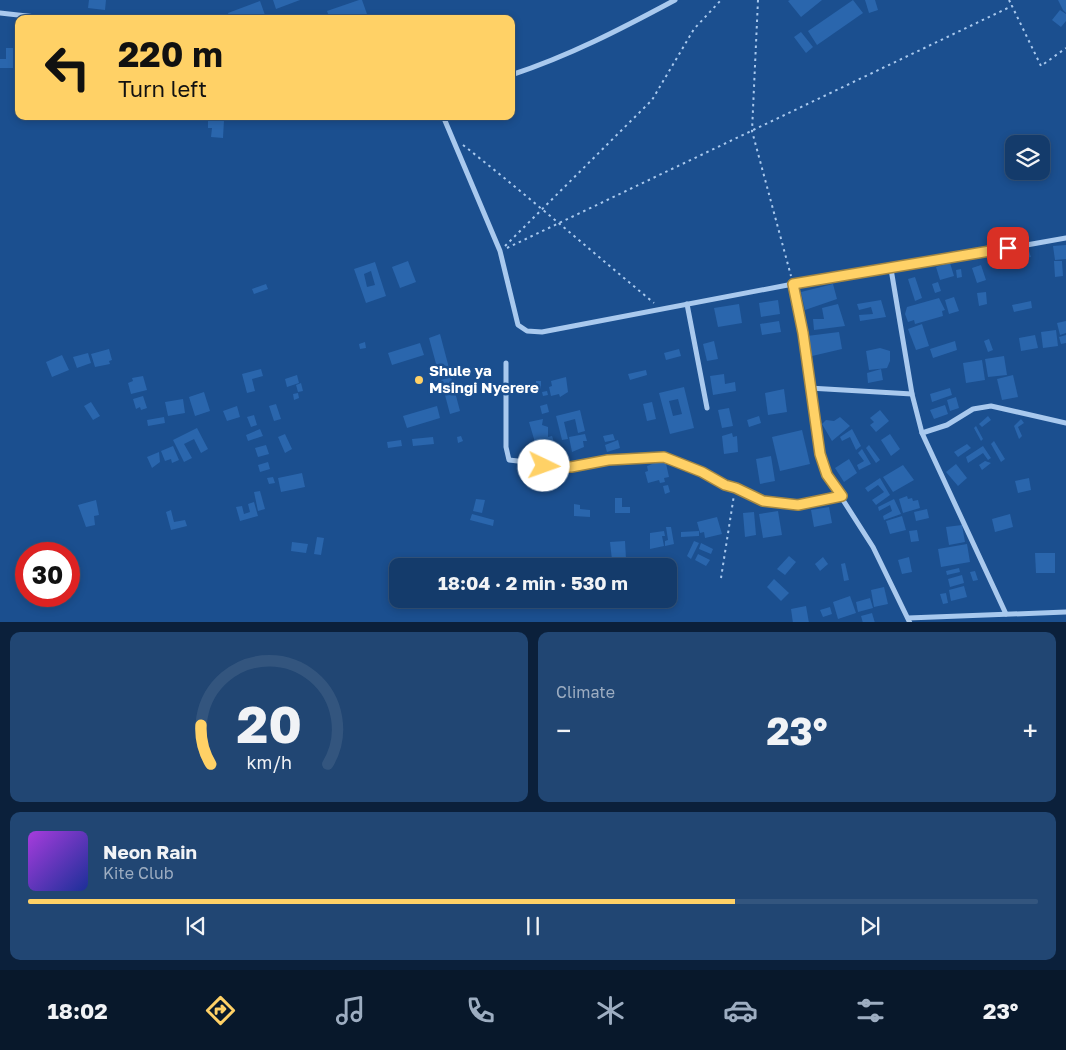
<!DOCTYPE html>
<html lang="en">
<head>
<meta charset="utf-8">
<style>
	body { margin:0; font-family:"Golos Text",sans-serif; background:#214673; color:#f1f3f6; height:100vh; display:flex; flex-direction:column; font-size:19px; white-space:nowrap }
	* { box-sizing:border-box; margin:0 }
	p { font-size:16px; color:#9dadc1 }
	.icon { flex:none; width:28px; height:28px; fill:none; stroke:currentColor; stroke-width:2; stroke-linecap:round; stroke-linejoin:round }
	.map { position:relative; height:622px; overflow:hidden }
	.side { display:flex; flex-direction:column; gap:10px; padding:10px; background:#0b203b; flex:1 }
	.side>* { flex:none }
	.banner { position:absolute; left:15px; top:15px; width:500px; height:105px; border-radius:10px; box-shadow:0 2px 8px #0003,0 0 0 1px #33557e; background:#ffd166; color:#111; overflow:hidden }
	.controls { position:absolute; left:1005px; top:135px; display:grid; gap:10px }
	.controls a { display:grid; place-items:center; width:45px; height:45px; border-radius:10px; background:#143b6b; box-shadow:0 2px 8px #0003,0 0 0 1px #33557e; font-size:25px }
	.speed { position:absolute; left:15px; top:542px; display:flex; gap:10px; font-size:25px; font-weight:700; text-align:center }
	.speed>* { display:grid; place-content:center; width:65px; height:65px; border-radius:50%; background:#143b6b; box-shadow:0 2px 8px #0003,0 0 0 1px #33557e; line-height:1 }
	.speed .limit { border:8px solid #d22; background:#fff; color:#111 }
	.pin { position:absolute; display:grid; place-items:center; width:42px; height:42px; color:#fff; margin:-21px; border-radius:10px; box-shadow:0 2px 8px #0006 }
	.me { position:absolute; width:55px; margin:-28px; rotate:93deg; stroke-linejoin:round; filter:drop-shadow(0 0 4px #0008) }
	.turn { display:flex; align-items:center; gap:18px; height:105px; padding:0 20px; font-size:22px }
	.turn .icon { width:65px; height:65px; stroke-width:2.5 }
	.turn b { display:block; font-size:35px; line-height:42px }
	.big { font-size:38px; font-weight:700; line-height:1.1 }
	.side .widget { flex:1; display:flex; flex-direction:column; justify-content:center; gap:8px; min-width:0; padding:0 18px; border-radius:10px; background:#214673 }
	.side .dial { align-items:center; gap:0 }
	.dial svg { height:130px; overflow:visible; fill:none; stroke:#33557e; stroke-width:7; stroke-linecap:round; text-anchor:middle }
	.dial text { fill:#f1f3f6; stroke:none }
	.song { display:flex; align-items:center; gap:15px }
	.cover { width:60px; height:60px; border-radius:8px; background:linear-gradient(135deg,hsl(280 70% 55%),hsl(230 70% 35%)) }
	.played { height:5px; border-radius:2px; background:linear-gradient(90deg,#ffd166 70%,#33557e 70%) }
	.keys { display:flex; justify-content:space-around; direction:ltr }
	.heat { display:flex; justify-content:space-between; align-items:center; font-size:28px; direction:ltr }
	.side .tiles { flex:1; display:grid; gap:10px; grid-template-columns:1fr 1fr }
	.widget:last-child { grid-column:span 2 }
	.trip { position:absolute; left:389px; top:558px; width:288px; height:50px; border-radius:10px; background:#143b6b; box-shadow:0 2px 8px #0003,0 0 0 1px #33557e; font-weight:700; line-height:50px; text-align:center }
	.menu { display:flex; height:80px; justify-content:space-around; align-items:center; background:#08182b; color:#9dadc1 }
	.menu .icon { width:35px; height:35px }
	.menu .current { color:#ffd166 }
	.menu b { font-size:22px; color:#f1f3f6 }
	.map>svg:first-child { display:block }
</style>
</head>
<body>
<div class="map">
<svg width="1066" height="623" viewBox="0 0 1066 623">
	<rect width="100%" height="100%" fill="#1b4f8f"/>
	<g fill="#2a66ad" fill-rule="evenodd">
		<polygon points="89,0 106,0 105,10 88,8"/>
		<polygon points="273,0 300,0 276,9"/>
		<polygon points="359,0 362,0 367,14 354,19 330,19 327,11"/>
		<polygon points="790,0 822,0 801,17 788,1"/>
		<polygon points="853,0 863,13 817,45 808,31"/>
		<polygon points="865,0 875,0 878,10 869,13"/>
		<polygon points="1058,0 1066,0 1066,13 1063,10"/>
		<polygon points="260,1 265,15 254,19 230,19 228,13"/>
		<polygon points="1060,10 1066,14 1066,21 1061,27 1052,20"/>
		<polygon points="189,14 191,19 183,19 182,16"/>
		<polygon points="801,32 813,47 806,53 794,37"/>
		<polygon points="6,48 13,48 13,68 0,68 0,59 6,59"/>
		<polygon points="208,119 224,120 223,138 211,137 212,128 208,128"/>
		<polygon points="1066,245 1066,259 1055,260 1053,246"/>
		<polygon points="1029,251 1031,257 1015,260 1014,254"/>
		<polygon points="1008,255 1010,267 1005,268 1002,256"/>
		<polygon points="408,261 416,282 400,288 392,267"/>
		<polygon points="1054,261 1062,261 1063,276 1055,277"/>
		<path d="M 375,262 L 386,296 L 366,303 L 354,269 ZM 371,271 L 375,285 L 367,287 L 364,274 Z"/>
		<polygon points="950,263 954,276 940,280 936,267"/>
		<polygon points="981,265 986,280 977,283 972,268"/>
		<polygon points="961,269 962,277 957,278 956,270"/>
		<polygon points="915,277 922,298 915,301 908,279"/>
		<polygon points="938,282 941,291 935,293 932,284"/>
		<polygon points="266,284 268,289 254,294 252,289"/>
		<polygon points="833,284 837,299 805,310 801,292"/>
		<polygon points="986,292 987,304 979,306 977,293"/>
		<polygon points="954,297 959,311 949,314 945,300"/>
		<polygon points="939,298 945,310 942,311 943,316 915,324 914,320 908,322 905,314 907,307"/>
		<polygon points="778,300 780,314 761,317 759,303"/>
		<polygon points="881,300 886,317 860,321 859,315 873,314 871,307 859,310 857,304"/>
		<polygon points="1031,301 1032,308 1014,312 1012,305"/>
		<polygon points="739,304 742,323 718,327 714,308"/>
		<polygon points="838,304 845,326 814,330 813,319 824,319 822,308"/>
		<polygon points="779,321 781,332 762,335 760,324"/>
		<polygon points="1066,321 1066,333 1060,335 1057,323"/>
		<polygon points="922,324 929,346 916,350 908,329"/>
		<polygon points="1056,330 1058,346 1043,348 1041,332"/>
		<polygon points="839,332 842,349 812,356 807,336"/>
		<polygon points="440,334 449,368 438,371 429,338"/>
		<polygon points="1035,335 1038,348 1021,351 1019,338"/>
		<polygon points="1066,335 1066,343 1061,344 1059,337"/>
		<polygon points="989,339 993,350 988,352 984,341"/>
		<polygon points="714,341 718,359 707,361 703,344"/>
		<polygon points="955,341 957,350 933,358 930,349"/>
		<polygon points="365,342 366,348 360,349 359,344"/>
		<polygon points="420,343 424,355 392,365 388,353"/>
		<polygon points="880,348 890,351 890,361 887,368 869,370 866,351"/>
		<polygon points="109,349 112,360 109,361 110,364 95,367 91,354"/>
		<polygon points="679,349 681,356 666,360 664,353"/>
		<polygon points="88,353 91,363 77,368 73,357"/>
		<polygon points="62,355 69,370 52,377 46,362"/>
		<polygon points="1004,356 1007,375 988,377 985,359"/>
		<polygon points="982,360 985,380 966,383 963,363"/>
		<polygon points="261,369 263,376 252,379 255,391 247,393 242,374"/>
		<polygon points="881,369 883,380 868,383 867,373"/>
		<polygon points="646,370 647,375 630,380 628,374"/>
		<polygon points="724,374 725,384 735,382 736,391 713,395 710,376"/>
		<polygon points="297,375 299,383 287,387 285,379"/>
		<polygon points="1013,375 1018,397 1002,400 997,379"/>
		<polygon points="143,376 147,390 131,394 128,383 133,381 132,378"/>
		<polygon points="451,377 460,411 450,414 441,380"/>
		<polygon points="566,377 568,392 560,397 559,394 551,396 549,387 552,386 551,381"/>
		<rect x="536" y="381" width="5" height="8"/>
		<polygon points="301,383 303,391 298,392 296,385"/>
		<path d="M 684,387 L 694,428 L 670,434 L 659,393 ZM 678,399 L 682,414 L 673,416 L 669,401 Z"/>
		<polygon points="950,388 952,395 932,402 930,394"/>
		<polygon points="784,389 787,412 768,415 765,393"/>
		<polygon points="547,391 548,395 543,396 542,392"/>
		<polygon points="204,392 210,411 195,416 189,397"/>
		<polygon points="298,393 299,398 294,400 293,394"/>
		<polygon points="143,396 147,408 141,410 140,407 136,409 133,399"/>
		<polygon points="956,397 959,408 950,411 947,400"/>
		<polygon points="183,399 185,413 168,416 165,402"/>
		<polygon points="91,402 100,416 93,420 84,406"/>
		<polygon points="652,402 656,419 647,421 643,404"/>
		<polygon points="276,404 281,419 274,421 269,406"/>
		<polygon points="547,404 549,412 542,414 540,406"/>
		<polygon points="945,405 948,414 934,419 930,410"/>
		<polygon points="237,406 240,417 227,421 223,411"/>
		<polygon points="437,406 440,418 407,428 403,416"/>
		<polygon points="729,408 733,426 722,428 718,410"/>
		<polygon points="580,410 585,431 578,433 575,419 564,422 568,439 562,440 556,416"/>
		<polygon points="880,410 889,421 876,432 870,425 874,422 870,418"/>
		<polygon points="254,415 257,425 251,427 247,417"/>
		<polygon points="759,416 761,423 749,427 747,420"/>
		<polygon points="988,416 991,420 982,427 979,424"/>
		<polygon points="164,417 165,423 148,426 147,420"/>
		<polygon points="840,417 850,426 832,441 822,424 826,420 834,421"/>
		<polygon points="543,419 542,425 548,427 548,437 552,436 554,442 550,443 550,446 537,449 529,422"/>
		<polygon points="1021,419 1024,423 1018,427 1022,436 1019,439 1014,426"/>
		<polygon points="976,426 983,439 981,441 974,428"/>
		<polygon points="197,428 208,449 201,453 194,439 184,444 192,458 184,462 173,440"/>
		<polygon points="260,429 263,436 248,441 246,435"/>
		<polygon points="852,429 861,446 856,450 850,437 842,441 840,437"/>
		<polygon points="802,430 810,464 780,471 772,437"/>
		<polygon points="732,433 733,437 737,436 738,452 724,454 722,436"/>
		<polygon points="285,434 292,449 285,453 278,437"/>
		<polygon points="585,434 587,441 583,441 584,447 572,452 569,437"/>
		<polygon points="613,434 615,440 605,442 603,436"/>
		<polygon points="890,434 900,449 891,456 881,440"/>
		<polygon points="461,436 463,441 458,443 457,437"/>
		<polygon points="433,437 434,444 413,446 412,439"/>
		<polygon points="401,440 402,446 388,448 387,442"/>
		<polygon points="618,440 620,448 607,452 605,445"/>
		<polygon points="994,441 1005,459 1001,462 991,444"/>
		<polygon points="967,444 971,448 958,457 954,452"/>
		<polygon points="266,445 269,454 258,457 255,448"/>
		<polygon points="869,445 880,460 876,463 866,448"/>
		<polygon points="173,446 179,460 172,463 171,459 165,461 161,451"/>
		<polygon points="983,446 991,458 988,460 983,453 968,463 966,457"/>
		<polygon points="862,449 871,464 859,470 857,465 864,461 858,453"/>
		<polygon points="159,452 160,462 152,468 147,457"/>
		<polygon points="771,456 775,481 760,484 756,459"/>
		<polygon points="665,459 669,477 664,478 665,482 660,483 659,480 648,483 645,472 648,471 647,466"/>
		<polygon points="849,459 857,473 844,482 835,468"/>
		<polygon points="985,461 991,463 982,470 979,465"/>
		<polygon points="268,462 270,469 260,472 258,465"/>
		<polygon points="956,464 967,478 958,486 946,472"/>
		<polygon points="903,465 914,480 893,492 883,477"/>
		<polygon points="302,473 305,487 281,492 278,478"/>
		<polygon points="273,477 275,483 269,484 267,478"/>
		<polygon points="880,478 890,495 876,505 872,500 884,492 878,485 868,492 865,488"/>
		<polygon points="1029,478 1031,490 1018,493 1015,481"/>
		<polygon points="668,485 670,492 665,494 663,486"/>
		<polygon points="260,491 265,509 258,511 254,492"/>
		<polygon points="907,496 908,499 912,498 913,501 918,500 920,508 903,513 899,499"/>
		<polygon points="615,498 622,498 622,507 630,507 630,513 615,513"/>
		<polygon points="476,499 485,500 482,513 473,511"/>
		<polygon points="894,499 901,514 884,520 883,516 892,511 890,505 879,511 878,507"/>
		<polygon points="96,500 99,515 94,516 95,525 86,527 78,505"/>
		<polygon points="254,502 258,516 240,521 236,507 242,506 244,514 250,512 248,504"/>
		<polygon points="574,504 580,505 580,509 590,510 590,517 574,516"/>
		<polygon points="829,507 832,523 814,527 811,510"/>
		<polygon points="927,509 929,518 916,521 914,512"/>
		<polygon points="171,510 174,522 185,520 187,526 171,530 166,512"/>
		<polygon points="778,511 782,535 763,538 759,514"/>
		<polygon points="754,512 756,535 745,537 743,513"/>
		<polygon points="472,514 494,520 493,526 470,520"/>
		<polygon points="1010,514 1013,527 995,532 992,519"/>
		<polygon points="902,516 906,530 890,534 886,521"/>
		<polygon points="717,517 722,534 705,538 704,532 700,533 697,522"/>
		<polygon points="962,525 965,542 949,545 946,527"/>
		<polygon points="666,527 671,527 674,544 665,546 665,541 668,540"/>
		<polygon points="917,530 919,541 911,542 909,531"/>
		<polygon points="664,531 665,536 662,536 664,546 650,549 650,533"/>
		<polygon points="699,531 699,536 681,537 681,532"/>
		<polygon points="317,537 324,538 321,555 314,554"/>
		<polygon points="625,541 626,559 612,560 610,542"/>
		<polygon points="694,541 699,543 691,559 687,556"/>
		<polygon points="292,542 308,544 306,553 291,551"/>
		<polygon points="701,543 713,549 711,554 699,549"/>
		<polygon points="967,544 970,562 941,567 938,549"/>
		<polygon points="1035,553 1055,553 1055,573 1036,573"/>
		<polygon points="698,554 710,560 706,566 695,560"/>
		<polygon points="789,556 796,562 785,575 777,569"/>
		<polygon points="823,557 828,564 820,571 815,564"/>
		<polygon points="909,557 912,572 902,574 898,560"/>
		<polygon points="845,563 849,580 844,581 841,564"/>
		<polygon points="959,568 960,572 947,575 946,571"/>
		<polygon points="975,571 978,580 973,581 970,572"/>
		<polygon points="962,575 964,583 950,587 948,579"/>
		<polygon points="774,579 789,593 781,601 767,587"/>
		<polygon points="964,586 967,597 951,601 949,590"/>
		<polygon points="884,587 888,604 874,607 871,590"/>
		<polygon points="946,593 948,603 943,604 940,594"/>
		<polygon points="850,596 856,613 838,619 833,602"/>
		<polygon points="870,598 873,608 858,612 856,602"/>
		<polygon points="806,606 809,623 793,623 791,609"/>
		<polygon points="830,607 832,614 823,617 820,610"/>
		<polygon points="872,613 875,623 863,623 861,616"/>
	</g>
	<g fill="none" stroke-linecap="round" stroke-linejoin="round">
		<g stroke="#a9c9ee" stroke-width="2" stroke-dasharray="2.5 4" stroke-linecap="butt">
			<polyline points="758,0 752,131 791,276"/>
			<polyline points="1009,0 1012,6"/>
			<path d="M 463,145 C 528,196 590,250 654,303"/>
			<polyline points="505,246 652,100 694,29 721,0"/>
			<polyline points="507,248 1012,6 1041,66 1066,48"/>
			<polyline points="721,578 734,495"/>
		</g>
		<g stroke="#a9c9ee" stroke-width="5">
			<polyline points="0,13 54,19"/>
			<path d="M 511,75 C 569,56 621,29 675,0"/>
			<polyline points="443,116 500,251 518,325 527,331 542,332 793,284 891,269 1066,238"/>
			<polyline points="891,269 912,394 922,433 1006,614"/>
			<polyline points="793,284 803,333 809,388 912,394"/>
			<polyline points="687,304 707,408"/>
			<polyline points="506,363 506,447 509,460 571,467 608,460 664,457 702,472 725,485 736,488 763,501 798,505 842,496"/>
			<polyline points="809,388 820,454 827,475 873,547 910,623"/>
			<polyline points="922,433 947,425 973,409 991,406 1066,423"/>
			<polyline points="908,618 1066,612"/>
		</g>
	</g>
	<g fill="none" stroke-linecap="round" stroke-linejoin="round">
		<defs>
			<polyline id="route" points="544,466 571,467 608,460 664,457 702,472 725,485 736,488 763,501 798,505 842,496 827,475 820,454 803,333 793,284 1008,248"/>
		</defs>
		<use href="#route" stroke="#a68842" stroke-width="12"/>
		<use href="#route" stroke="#ffd166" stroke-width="9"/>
	</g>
	<circle fill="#ffd166" stroke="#1b4f8f" stroke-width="2" cx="419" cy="380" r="5"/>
	<g text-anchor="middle" stroke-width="5" stroke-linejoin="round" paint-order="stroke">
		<g font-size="15" font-weight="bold" fill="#fff" stroke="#1b4f8f" text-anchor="start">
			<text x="429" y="376">Shule ya<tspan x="429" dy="17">Msingi Nyerere</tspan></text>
		</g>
	</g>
</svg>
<div class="controls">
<a><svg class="icon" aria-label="layers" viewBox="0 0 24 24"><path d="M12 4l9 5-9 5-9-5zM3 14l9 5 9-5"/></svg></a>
</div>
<div class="speed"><div class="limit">30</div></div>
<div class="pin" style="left:1008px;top:248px;background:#d93025"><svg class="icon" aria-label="arrive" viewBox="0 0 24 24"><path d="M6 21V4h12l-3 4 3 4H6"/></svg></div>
<svg class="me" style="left:544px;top:466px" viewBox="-20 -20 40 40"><circle r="19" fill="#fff"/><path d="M0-13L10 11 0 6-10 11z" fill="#ffd166"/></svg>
<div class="trip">18:04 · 2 min · 530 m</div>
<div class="banner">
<div class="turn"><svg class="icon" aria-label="left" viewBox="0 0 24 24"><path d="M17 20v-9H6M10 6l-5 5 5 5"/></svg><div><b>220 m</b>Turn left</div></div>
</div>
</div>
<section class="side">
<div class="tiles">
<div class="widget dial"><svg viewBox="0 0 100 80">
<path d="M14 69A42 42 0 1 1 86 69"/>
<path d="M14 69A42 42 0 0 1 8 45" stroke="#ffd166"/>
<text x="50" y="56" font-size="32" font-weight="700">20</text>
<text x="50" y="72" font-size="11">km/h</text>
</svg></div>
<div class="widget"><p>Climate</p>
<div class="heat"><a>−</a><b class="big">23°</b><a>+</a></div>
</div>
<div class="widget">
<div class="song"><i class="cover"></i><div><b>Neon Rain</b><p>Kite Club</p></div></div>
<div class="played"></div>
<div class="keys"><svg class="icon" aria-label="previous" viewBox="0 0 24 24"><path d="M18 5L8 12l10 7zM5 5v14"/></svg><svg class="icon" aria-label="pause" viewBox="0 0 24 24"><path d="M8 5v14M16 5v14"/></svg><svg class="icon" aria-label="next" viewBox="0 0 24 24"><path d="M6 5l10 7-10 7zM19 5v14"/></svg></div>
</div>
</div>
</section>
<nav class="menu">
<b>18:02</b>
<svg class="icon current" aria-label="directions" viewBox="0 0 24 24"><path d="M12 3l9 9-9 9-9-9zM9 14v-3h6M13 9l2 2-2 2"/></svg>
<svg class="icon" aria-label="music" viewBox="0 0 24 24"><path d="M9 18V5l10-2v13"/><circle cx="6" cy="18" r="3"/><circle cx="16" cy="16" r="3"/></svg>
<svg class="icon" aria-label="phone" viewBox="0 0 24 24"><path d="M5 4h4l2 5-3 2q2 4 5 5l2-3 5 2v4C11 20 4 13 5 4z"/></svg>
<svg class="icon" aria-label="climate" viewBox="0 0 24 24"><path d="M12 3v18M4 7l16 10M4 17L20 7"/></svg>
<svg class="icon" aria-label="car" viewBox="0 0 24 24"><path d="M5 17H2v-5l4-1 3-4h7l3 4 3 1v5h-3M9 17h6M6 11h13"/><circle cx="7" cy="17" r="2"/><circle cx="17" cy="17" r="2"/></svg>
<svg class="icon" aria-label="filters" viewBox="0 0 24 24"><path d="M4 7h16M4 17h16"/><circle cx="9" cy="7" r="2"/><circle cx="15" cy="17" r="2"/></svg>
<b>23°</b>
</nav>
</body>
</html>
